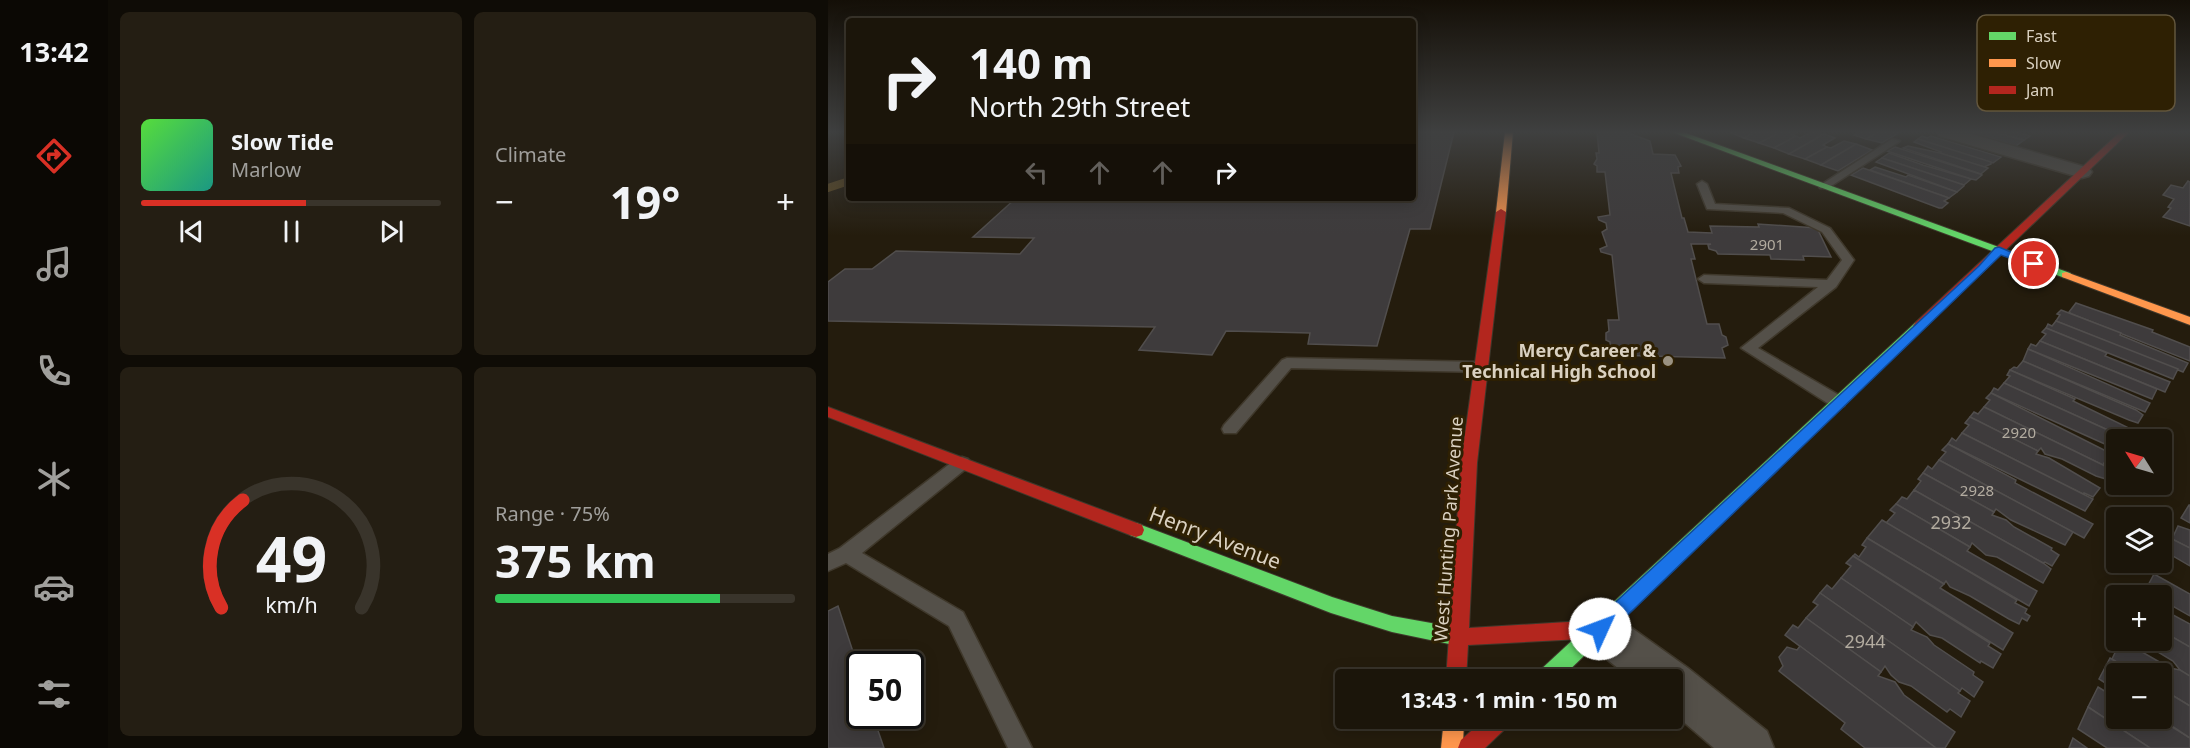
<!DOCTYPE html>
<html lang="en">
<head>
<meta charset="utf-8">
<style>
	body { margin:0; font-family:"Noto Sans",sans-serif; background:#241e13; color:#f1f3f6; height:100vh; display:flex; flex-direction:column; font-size:22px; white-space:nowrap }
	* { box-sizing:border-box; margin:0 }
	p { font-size:20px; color:#a09f9c }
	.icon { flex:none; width:33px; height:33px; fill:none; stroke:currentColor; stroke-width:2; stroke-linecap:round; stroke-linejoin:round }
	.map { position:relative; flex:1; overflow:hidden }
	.side { display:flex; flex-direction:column; gap:12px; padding:12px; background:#0f0c06; width:720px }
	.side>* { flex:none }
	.top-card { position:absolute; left:18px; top:18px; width:570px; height:183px; border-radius:6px; box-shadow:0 3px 15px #0003,0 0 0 2px #39342b; background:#1b150a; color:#f1f3f6; overflow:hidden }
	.needle { width:39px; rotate:307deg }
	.buttons { position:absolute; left:1278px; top:429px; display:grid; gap:12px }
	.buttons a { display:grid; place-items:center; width:66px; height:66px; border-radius:6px; background:#1b150a; box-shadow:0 3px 15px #0003,0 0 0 2px #39342b; font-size:30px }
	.speed { position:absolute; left:18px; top:651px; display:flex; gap:12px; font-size:30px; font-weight:700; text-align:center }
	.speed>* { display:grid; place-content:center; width:78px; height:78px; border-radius:50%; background:#1b150a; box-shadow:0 3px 15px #0003,0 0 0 2px #39342b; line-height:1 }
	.speed .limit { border:3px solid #111; border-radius:9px; background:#fff; color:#111 }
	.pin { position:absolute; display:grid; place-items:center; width:51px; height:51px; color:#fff; margin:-26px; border:3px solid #fff; border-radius:50%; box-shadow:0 2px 6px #0007 }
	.me { position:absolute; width:66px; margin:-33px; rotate:47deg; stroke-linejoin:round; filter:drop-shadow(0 0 4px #0008) }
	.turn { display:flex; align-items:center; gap:21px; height:126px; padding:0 24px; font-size:27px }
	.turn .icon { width:78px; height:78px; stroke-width:2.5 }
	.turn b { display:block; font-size:42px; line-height:51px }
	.lanes { display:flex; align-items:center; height:57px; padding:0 24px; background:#0003; justify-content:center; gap:30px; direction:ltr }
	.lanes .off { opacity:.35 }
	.big { font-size:45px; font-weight:700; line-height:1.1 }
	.side .card { flex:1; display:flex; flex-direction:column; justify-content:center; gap:9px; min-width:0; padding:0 21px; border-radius:9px; background:#241e13 }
	.side .dial { align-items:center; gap:0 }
	.dial svg { height:156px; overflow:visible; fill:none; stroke:#39342b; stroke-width:7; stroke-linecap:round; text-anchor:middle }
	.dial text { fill:#f1f3f6; stroke:none }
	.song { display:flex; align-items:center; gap:18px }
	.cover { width:72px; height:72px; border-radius:9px; background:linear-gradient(135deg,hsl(110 70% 55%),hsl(170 70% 35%)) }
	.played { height:6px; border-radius:3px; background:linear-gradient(90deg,#d93025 55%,#39342b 55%) }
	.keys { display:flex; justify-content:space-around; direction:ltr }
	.heat { display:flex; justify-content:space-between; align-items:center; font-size:33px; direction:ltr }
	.charge { height:9px; border-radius:4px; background:linear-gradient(90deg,#34c759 75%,#39342b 0) }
	.side .tiles { flex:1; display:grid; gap:12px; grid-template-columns:repeat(2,1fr) }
	.trip { position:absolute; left:507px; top:669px; width:348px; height:60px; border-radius:6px; background:#1b150a; box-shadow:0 3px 15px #0003,0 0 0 2px #39342b; font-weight:700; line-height:60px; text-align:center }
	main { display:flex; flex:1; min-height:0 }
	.menu { display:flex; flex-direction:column; width:108px; justify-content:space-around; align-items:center; background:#0b0804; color:#a09f9c }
	.menu .icon { width:42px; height:42px }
	.menu .on { color:#d93025 }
	.menu b { font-size:27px; color:#f1f3f6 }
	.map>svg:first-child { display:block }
</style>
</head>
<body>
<main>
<nav class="menu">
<b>13:42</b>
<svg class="icon on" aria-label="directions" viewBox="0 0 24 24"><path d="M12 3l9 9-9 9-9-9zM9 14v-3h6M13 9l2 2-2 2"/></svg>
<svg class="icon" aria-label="music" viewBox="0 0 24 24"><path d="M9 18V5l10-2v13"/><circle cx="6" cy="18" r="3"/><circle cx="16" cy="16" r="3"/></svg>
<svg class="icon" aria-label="phone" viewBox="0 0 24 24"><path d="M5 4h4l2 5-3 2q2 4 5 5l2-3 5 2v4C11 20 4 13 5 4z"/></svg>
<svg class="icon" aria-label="climate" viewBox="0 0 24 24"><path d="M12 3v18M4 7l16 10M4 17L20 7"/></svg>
<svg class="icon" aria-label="car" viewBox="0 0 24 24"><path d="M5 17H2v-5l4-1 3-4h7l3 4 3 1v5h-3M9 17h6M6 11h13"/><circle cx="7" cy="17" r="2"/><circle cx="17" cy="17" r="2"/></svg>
<svg class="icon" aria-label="filters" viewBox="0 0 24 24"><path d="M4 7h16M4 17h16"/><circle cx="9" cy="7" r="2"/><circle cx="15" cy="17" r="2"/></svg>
</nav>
<section class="side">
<div class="tiles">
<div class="card">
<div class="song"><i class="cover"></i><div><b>Slow Tide</b><p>Marlow</p></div></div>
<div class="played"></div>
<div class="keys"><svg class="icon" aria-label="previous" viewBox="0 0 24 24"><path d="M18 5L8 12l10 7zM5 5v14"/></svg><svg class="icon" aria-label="pause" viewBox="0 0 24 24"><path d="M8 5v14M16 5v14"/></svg><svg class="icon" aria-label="next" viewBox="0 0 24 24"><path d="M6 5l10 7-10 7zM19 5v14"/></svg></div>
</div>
<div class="card"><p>Climate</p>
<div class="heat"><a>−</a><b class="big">19°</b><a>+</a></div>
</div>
<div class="card dial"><svg viewBox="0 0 100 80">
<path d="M14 69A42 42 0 1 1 86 69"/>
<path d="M14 69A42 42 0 0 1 25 14" stroke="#d93025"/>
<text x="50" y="56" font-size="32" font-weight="700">49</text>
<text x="50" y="72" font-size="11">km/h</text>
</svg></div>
<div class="card"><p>Range · 75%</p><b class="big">375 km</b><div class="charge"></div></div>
</div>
</section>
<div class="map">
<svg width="1362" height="748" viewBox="0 0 1362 748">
	<rect width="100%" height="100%" fill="#241c0d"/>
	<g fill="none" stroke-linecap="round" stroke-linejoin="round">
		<polyline stroke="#5d4921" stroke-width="8" points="0,188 21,181"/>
	</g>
	<g fill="#3e3b3c" stroke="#514e4d" stroke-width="1.5">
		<polygon points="585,132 626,132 602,229 582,229 549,346 480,344 482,333 398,331 384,355 311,350 327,327 0,321 0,282 17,269 44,269 68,251 192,254 206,238 145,237 187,199 585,198"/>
		<polygon points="769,132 798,132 822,141 825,154 847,155 853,166 850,167 851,173 843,173 854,218 856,218 860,232 884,233 882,226 931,227 930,224 989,228 1003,257 975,256 976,260 943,259 942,255 890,254 888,251 881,249 880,245 883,244 863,244 867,259 863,259 879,324 891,324 894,335 898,337 900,345 894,348 897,358 783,355 782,342 778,340 778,333 781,331 780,320 791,320 784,255 773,252 772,249 779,246 774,232 779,229 778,223 771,220 770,217 782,215 777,172 769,172 769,166 766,164 769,159 768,153 771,153"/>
		<polygon points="905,132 928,132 916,138 903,133"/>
		<polygon points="928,132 953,132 931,143 916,138"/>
		<polygon points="953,132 970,132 964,135 968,136 946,148 931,143"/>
		<polygon points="983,132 996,134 961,154 946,148 968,136 972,138"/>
		<polygon points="1031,132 1050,132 1038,139 1026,135"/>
		<polygon points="1050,132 1072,132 1054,143 1038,139"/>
		<polygon points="1142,132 1166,132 1196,140 1188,146"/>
		<polygon points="1166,132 1188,132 1202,136 1196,140"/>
		<polygon points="996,134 1007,138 995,145 999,147 977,159 961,154"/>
		<polygon points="1094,136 1099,138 1103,136 1173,157 1165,163 1090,139"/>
		<polygon points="1090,139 1163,162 1163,164 1156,167 1112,153 1113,152 1086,142"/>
		<polygon points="1016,141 1028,144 993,165 977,159 999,147 1003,148"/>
		<polygon points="1028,144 1044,150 1010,171 993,165"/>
		<polygon points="1080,146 1112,153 1160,168 1153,174 1075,148"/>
		<polygon points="1067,147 1152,174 1154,175 1148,180 1143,179 1059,151"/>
		<polygon points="1061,153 1095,165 1143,179 1136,185 1054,158"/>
		<polygon points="1054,158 1136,185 1136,186 1129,192 1048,162"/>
		<polygon points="1047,167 1078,177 1080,175 1129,192 1121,198 1042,170"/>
		<polygon points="1035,168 1121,198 1116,201 1120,203 1114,208 1111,208 1023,175"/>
		<polygon points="1360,181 1362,182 1362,226 1335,217 1343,208 1340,207 1346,199 1335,195 1343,185 1355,188"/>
		<polygon points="1248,303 1325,330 1324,332 1362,347 1362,361 1244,314 1241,312"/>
		<polygon points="1233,310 1293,333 1292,335 1360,363 1355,372 1228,321 1232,315 1229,314"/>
		<polygon points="1228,321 1350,369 1345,379 1218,328 1220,324 1224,326"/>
		<polygon points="1218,328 1279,353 1277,356 1342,382 1337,392 1212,341 1218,334 1214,332"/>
		<polygon points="1212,341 1329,389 1324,399 1200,349 1203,344 1208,346"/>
		<polygon points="1200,349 1322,403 1317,412 1195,361"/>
		<polygon points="1195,361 1308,410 1315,415 1310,423 1301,420 1182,370 1186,367 1189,368"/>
		<polygon points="1182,370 1247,399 1245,401 1305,430 1301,438 1293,436 1176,383 1182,376 1179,375"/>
		<polygon points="1176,383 1293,436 1297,440 1288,440 1288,449 1163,393 1166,388 1170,390"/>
		<polygon points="1163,393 1288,456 1288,460 1284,467 1276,463 1275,465 1156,407 1162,400 1158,398"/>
		<polygon points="1156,407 1275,465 1284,470 1278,479 1268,476 1234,459 1217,454 1213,448 1210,451 1142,417 1146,412 1150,414"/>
		<polygon points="1142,417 1210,451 1208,454 1221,458 1272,488 1265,497 1256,493 1255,494 1134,433 1141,425 1137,423"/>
		<polygon points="1134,433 1255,494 1265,499 1257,511 1120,444 1124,438 1128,441"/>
		<polygon points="1120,444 1188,480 1187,483 1265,524 1256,538 1111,460 1118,452 1114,450"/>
		<polygon points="1111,460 1245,532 1237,545 1183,520 1168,509 1166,512 1095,473 1100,466 1104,469"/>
		<polygon points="1095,473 1166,512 1164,515 1178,520 1186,527 1224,548 1223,550 1231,555 1224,566 1217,562 1215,563 1086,490 1093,481 1090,479"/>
		<polygon points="1086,490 1215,563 1223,569 1215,583 1169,557 1158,555 1144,543 1142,547 1068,504 1074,497 1079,499"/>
		<polygon points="1068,504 1142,547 1139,551 1209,591 1201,606 1058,523 1067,513 1062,510"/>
		<polygon points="1361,505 1362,505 1362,523 1353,518"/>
		<polygon points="1054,520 1189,600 1187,603 1199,609 1197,613 1202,616 1199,621 1194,618 1191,624 1181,619 1142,596 1122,587 1118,581 1116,584 1039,538"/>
		<polygon points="1350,526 1362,530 1362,548 1344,539"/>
		<polygon points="1039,538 1116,584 1112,588 1185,633 1175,650 1025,556 1027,554 1031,557 1038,547 1034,545"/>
		<polygon points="1344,539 1362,548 1362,566 1338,552"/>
		<polygon points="1025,556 1162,643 1160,646 1173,654 1165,668 1153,661 1152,663 1114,638 1102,635 1088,622 1085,627 1013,578 1023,566 1018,563"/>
		<polygon points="1326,574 1362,594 1362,616 1334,600 1334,596 1325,596 1317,591"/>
		<polygon points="1013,578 1085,627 1083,630 1099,637 1106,645 1146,672 1145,675 1155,682 1146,697 1134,688 1132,691 992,593 999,585 1004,589"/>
		<polygon points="992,593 1132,691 1130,693 1142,701 1133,717 1122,709 1119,712 1083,686 1071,682 1063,675 1057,666 1053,672 978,618 990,605 985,602"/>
		<polygon points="10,606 32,673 32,716 45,716 56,748 0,748 0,611"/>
		<polygon points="1334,609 1362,624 1362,647 1334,631"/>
		<polygon points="978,618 1053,672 1050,676 1067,682 1076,695 1127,732 1117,748 1108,748 957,635 965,625 970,628"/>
		<polygon points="1334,631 1362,647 1362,676 1352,670 1345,661 1310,640 1334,640"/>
		<polygon points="1293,640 1342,668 1352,670 1362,676 1362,706 1334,689 1334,674 1308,674 1284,659"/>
		<polygon points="972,646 1108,748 1037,748 1013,729 1017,723 951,671 955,666 951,657 959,647 969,650"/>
		<polygon points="1282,658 1308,674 1288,674 1288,690 1271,679"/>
		<polygon points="1270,687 1288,698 1288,718 1333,720 1362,738 1362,748 1322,748 1260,707"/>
		<polygon points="1334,689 1362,706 1362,738 1332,718"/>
		<polygon points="1260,707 1322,748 1279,748 1250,729"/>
		<polygon points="1245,738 1259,748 1241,748"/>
	</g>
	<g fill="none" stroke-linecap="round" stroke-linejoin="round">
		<defs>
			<g id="lane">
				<polygon points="1064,139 1072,141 1000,188 992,188 991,186"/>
				<polygon points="874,181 879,184 887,204 961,208 1002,228 1026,260 1008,287 930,348 1016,398 1018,402 1016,406 1004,406 913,348 990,287 876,283 870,279 876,275 999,280 1014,260 994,232 955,213 879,209 869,184"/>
				<polygon points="459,358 654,362 661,367 654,372 463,368 408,433 396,433 394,429 396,425 454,360"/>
				<polygon points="134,457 140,459 143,463 140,467 34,553 135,612 204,748 180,748 121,626 18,563 0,571 0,554 12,548 128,459"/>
			</g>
			<g id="street">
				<polygon points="1109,132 1137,132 1261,168 1264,172 1261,176 1254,178 1247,176 1111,136"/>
				<polygon points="772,610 787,616 860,668 939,731 946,748 886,748 844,712 844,680 805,680 757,642 751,629 757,616"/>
			</g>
			<g id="fast">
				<polygon points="844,132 855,132 1242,273 1244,275 1238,278 1234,277"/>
				<polygon points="1091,322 1097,326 1095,329 731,680 706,680 709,673 1087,323"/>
				<polygon points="308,523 504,597 564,616 631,628 638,631 640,637 638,643 631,646 564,632 503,613 302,535 300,530 302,525"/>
			</g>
			<g id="slow">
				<polygon points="677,132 685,132 678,212 673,215 668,212"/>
				<polygon points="1238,272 1362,317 1362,325 1234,277 1234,273"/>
				<polygon points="616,718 636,718 635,748 613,748"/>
			</g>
			<g id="jam">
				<polygon points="1292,132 1301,132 1095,329 1087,329 1085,326 1087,323"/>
				<polygon points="673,209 678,212 649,463 641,628 772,620 779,623 781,629 779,635 772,638 640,645 638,680 618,680 633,463 668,212"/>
				<polygon points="0,407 314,525 316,530 314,535 308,537 302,535 0,417"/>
				<polygon points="658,718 684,718 681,725 657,748 630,748 633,740"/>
			</g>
		</defs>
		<use href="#lane" stroke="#3f382b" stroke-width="3"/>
		<use href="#street" stroke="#3f382b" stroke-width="3"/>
		<use href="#fast" stroke="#3f382b" stroke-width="2"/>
		<use href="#slow" stroke="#3f382b" stroke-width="2"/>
		<use href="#jam" stroke="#3f382b" stroke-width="2"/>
		<use href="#lane" fill="#545049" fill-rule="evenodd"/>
		<use href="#street" fill="#545049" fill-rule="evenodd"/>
		<use href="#fast" fill="#63d668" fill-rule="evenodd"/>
		<use href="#slow" fill="#ff974d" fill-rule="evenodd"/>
		<use href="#jam" fill="#b3261e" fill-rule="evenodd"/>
	</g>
	<linearGradient id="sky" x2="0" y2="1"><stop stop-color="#140f07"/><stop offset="0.56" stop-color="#3f4040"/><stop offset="1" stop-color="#3f4040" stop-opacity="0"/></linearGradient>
	<rect width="1362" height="236" fill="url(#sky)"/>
	<polygon fill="#1a73e8" stroke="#114b97" stroke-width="1.5" points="1171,247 1211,264 1206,267 1173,255 779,635 772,637 765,635 763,629 765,623 1151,266 1167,248"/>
	<circle fill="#9a9282" stroke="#2e2003" stroke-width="2" cx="840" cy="361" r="6"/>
	<g text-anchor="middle" stroke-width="6" stroke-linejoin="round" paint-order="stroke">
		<g font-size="15" fill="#b3aca0">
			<text x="939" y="250">2901</text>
			<text x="1191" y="438">2920</text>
			<text x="1149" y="496">2928</text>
		</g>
		<g font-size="18" font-weight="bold" fill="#dad1c1" stroke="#2e2003" text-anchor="end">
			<text x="828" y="357">Mercy Career &amp;<tspan x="828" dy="21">Technical High School</tspan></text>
		</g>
		<g font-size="18" fill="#b3aca0">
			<text x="1123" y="529">2932</text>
			<text x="1037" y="648">2944</text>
		</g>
		<g font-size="18" fill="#dad1c1" stroke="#2e2003">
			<text transform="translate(621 529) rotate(-86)" y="6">West Hunting Park Avenue</text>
		</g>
		<g font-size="21" fill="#dad1c1" stroke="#2e2003">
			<text transform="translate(387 538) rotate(21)" y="7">Henry Avenue</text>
		</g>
	</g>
	<rect x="1149" y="15" width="198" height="96" rx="9" fill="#2e2003" stroke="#62553c" stroke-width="1.5"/>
	<rect x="1161" y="32" width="27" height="8" fill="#63d668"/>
	<rect x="1161" y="59" width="27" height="8" fill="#ff974d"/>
	<rect x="1161" y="86" width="27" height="8" fill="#b3261e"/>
	<g font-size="16" fill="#dad1c1">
		<text x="1198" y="42">Fast</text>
		<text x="1198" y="69">Slow</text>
		<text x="1198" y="96">Jam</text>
	</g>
</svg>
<div class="buttons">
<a><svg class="needle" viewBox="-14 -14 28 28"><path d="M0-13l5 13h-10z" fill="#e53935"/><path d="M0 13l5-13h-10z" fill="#a09f9c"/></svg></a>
<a><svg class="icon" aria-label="layers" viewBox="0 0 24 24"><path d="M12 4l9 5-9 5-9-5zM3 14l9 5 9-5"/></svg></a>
<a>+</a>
<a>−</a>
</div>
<div class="speed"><div class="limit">50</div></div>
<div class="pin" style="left:1206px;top:264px;background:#d93025"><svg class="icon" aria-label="arrive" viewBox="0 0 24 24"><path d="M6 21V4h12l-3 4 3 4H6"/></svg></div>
<svg class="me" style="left:772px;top:629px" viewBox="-20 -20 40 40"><circle r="19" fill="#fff"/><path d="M0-13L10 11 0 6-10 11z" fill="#1a73e8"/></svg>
<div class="trip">13:43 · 1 min · 150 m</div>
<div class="top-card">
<div class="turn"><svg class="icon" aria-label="right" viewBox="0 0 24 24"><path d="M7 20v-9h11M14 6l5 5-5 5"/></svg><div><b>140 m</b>North 29th Street</div></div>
<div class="lanes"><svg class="icon off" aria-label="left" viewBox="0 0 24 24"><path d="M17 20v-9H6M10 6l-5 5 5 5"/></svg><svg class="icon off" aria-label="ahead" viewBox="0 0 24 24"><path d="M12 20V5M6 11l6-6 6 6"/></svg><svg class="icon off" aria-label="ahead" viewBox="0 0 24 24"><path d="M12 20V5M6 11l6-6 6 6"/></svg><svg class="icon" aria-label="right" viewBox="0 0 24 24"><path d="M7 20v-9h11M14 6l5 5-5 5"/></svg></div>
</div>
</div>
</main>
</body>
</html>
